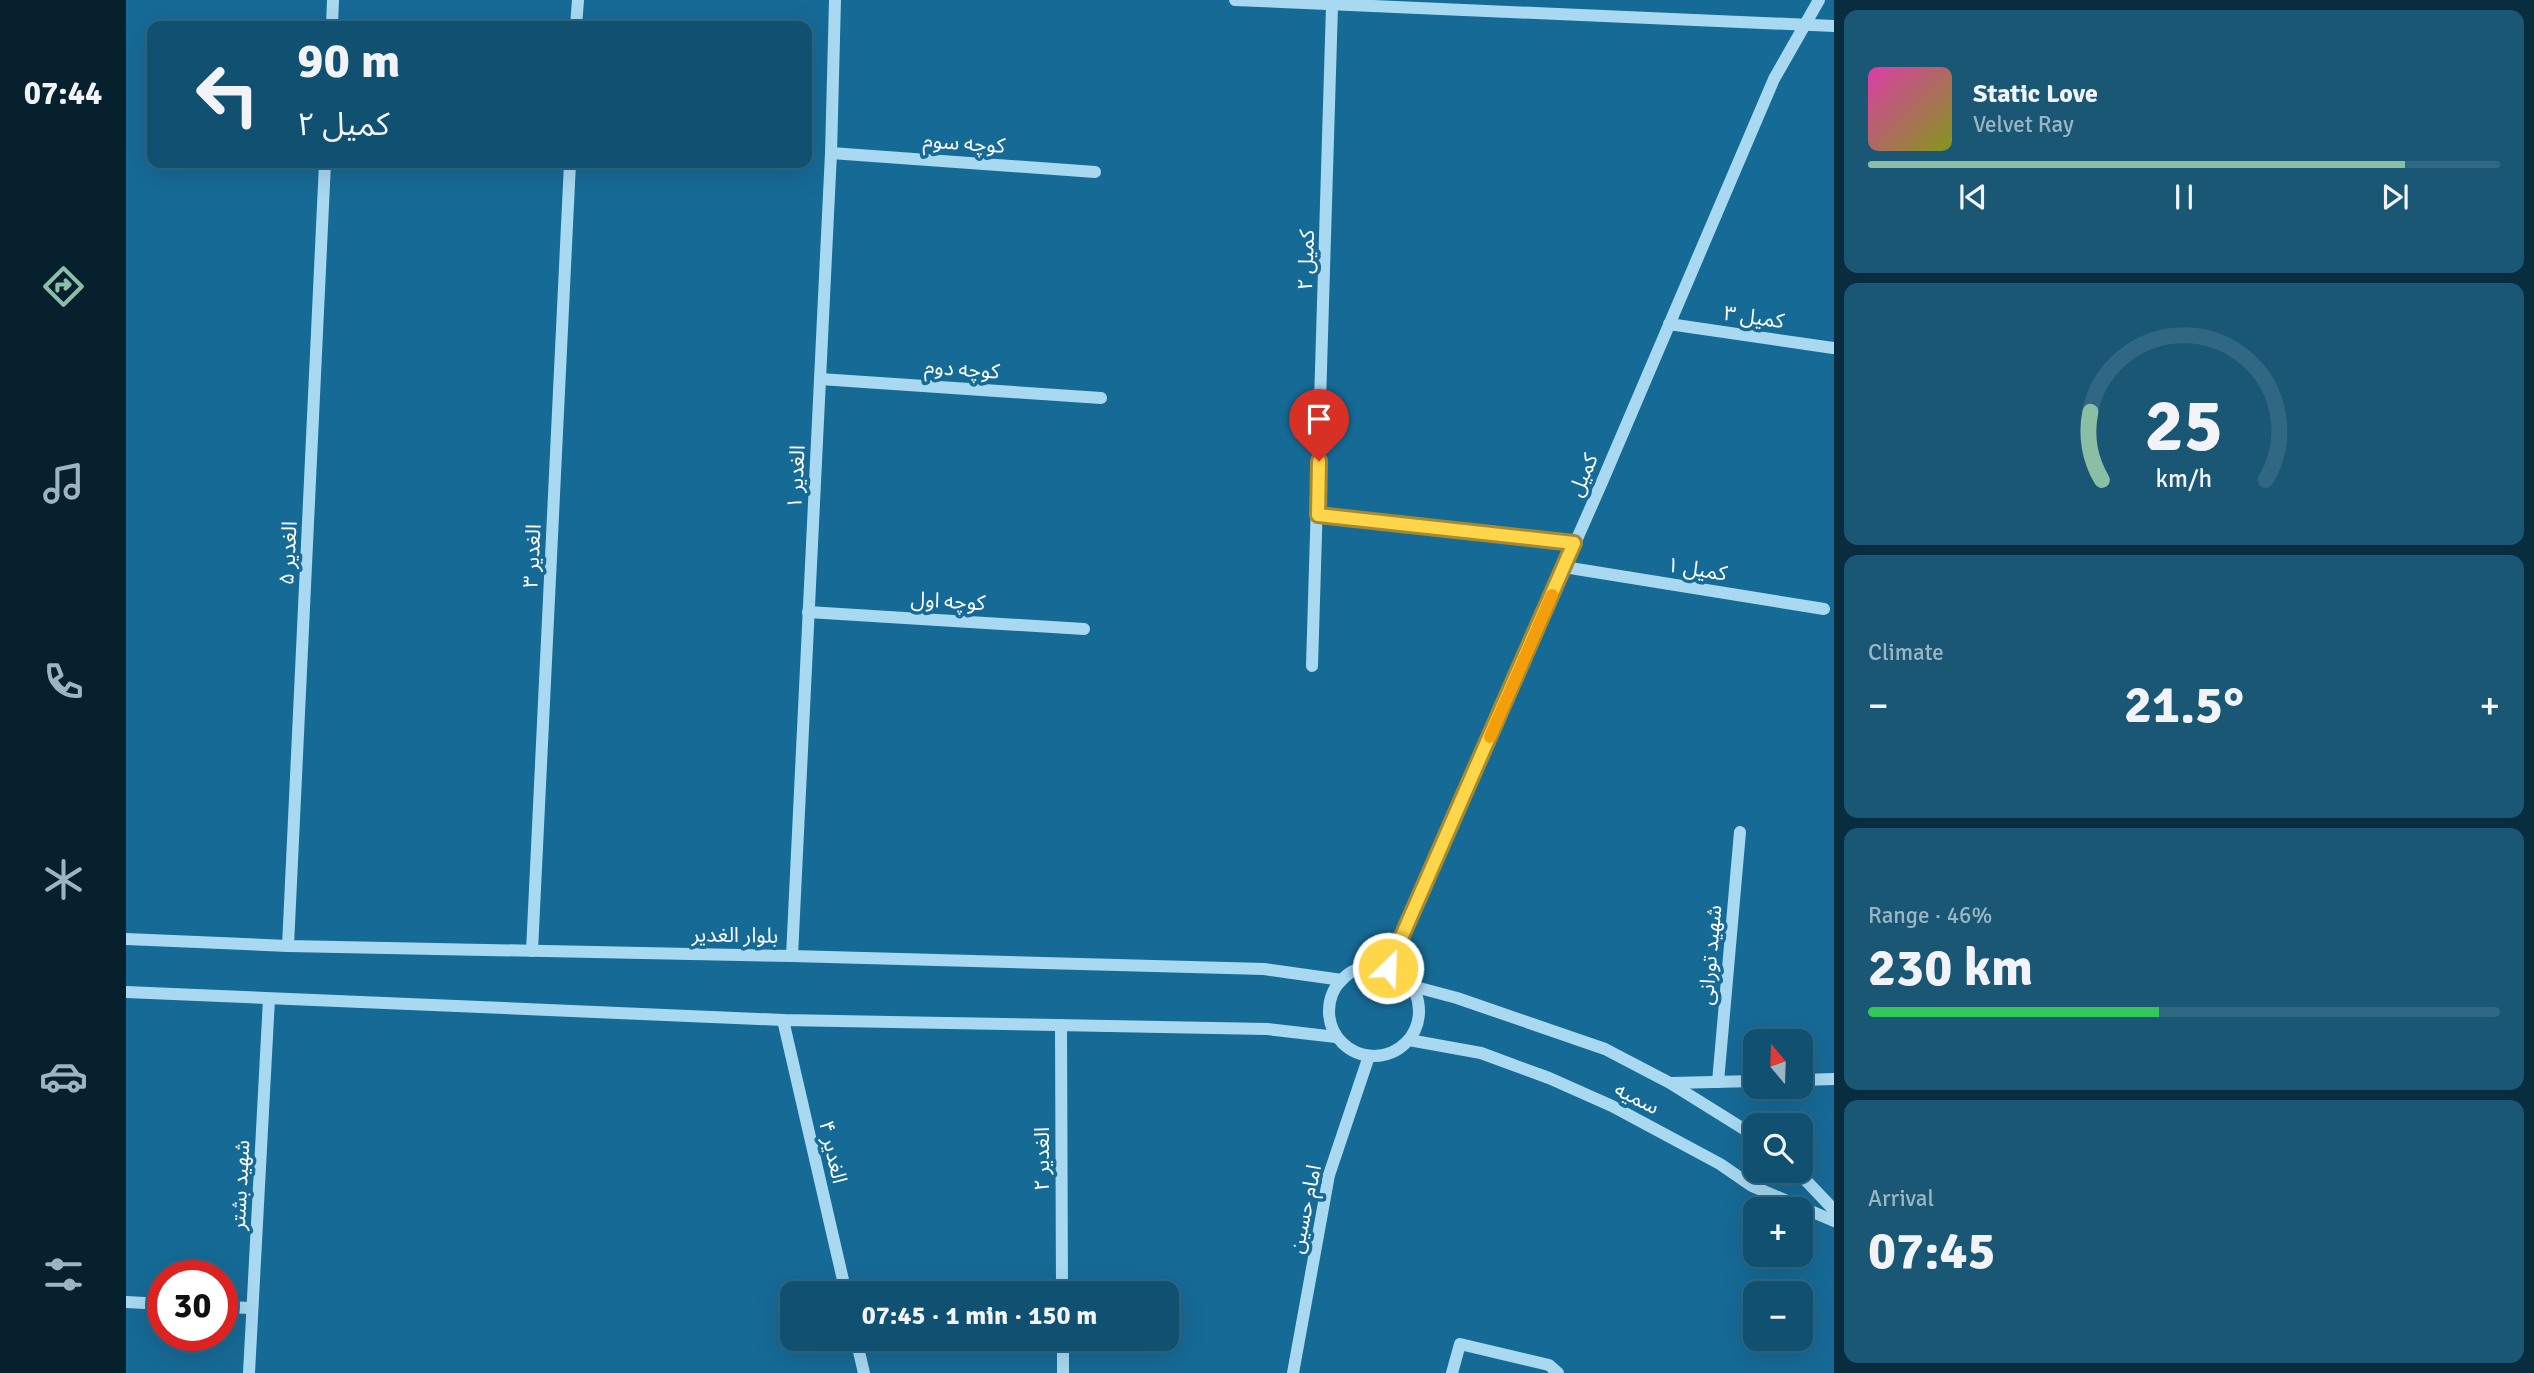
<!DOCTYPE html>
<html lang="en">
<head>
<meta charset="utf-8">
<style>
	body { margin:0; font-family:Signika,"Noto Sans Arabic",sans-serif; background:#195775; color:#f1f3f6; height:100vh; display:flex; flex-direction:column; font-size:26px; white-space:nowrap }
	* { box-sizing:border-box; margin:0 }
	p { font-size:23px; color:#9cb5c3 }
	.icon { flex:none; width:38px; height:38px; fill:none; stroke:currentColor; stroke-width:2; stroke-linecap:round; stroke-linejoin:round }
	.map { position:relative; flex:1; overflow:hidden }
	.panel { display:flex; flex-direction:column; gap:10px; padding:10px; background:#092c3e; width:700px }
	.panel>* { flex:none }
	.hud { position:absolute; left:21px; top:21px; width:665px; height:147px; border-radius:14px; box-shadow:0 7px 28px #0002,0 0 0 2px #306783; background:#105070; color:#f1f3f6; overflow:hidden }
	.needle { width:46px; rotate:341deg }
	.controls { position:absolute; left:1617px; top:1029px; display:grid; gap:14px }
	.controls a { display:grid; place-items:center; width:70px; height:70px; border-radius:14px; background:#105070; box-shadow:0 7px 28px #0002,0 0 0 2px #306783; font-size:35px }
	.speed { position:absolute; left:21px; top:1260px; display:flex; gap:14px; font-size:35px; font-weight:700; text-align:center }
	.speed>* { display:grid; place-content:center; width:91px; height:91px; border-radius:50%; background:#105070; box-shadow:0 7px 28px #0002,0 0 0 2px #306783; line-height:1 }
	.speed .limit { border:10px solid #d22; background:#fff; color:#111 }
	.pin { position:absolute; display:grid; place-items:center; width:60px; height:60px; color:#fff; margin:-72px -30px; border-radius:50% 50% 50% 0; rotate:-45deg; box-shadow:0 0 7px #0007 }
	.pin .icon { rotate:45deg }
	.me { position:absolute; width:77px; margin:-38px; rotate:24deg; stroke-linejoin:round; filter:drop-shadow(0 0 5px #0008) }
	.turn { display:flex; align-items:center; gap:24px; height:147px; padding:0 35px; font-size:32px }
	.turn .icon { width:91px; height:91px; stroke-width:2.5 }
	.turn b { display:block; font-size:49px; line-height:60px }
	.big { font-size:52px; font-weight:800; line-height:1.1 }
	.panel .tile { flex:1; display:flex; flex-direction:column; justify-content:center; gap:10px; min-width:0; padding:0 24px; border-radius:14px; background:#195775 }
	.panel .dial { align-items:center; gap:0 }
	.dial svg { height:182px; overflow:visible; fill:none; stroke:#306783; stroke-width:7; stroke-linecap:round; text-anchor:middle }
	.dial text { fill:#f1f3f6; stroke:none }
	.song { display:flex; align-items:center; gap:21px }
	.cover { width:84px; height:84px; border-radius:10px; background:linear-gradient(135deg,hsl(320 70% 55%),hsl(70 70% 35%)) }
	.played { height:7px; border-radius:4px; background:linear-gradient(90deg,#8abfa5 85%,#306783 85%) }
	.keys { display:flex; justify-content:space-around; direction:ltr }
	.heat { display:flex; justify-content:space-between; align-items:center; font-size:38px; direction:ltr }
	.charge { height:10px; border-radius:5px; background:linear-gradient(90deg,#34c759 46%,#306783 0) }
	.trip { position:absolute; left:654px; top:1281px; width:399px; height:70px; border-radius:14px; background:#105070; box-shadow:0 7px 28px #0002,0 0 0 2px #306783; font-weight:800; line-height:70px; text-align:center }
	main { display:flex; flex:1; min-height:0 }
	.dock { display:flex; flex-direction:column; width:126px; justify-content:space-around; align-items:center; background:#06202d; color:#9cb5c3 }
	.dock .icon { width:49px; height:49px }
	.dock .selected { color:#8abfa5 }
	.dock b { font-size:32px; color:#f1f3f6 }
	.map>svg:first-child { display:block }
</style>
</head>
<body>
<main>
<nav class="dock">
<b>07:44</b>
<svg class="icon selected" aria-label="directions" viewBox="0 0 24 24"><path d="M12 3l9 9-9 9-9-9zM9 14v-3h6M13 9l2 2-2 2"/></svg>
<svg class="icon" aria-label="music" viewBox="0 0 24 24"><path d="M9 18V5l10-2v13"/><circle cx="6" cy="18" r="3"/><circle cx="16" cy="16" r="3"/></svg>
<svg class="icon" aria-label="phone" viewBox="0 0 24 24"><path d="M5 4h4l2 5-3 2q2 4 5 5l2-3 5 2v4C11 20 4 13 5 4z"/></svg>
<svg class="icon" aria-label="climate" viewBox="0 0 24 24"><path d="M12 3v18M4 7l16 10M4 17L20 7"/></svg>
<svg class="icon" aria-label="car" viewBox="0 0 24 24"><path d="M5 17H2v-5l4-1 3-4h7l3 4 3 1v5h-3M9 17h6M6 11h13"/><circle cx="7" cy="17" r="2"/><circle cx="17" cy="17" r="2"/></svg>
<svg class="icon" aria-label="filters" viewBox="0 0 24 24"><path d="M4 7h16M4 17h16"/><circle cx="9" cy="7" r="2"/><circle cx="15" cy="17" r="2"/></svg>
</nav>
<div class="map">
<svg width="1708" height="1373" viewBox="0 0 1708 1373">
	<rect width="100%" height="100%" fill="#166a96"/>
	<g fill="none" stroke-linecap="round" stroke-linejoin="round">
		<g stroke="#a8d9f1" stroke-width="12">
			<polyline points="1109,0 1708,26"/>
			<polyline points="206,26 207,0"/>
			<polyline points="450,26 452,0"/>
			<polyline points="705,153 969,172"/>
			<polyline points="1543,324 1707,348"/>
			<polyline points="694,379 975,398"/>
			<polyline points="1192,515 1449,543"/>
			<polyline points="1438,567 1698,609"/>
			<polyline points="682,612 958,629"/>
			<polyline points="1186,666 1206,6"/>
			<polyline points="0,939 162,946 666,956 1138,969 1216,980"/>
			<polyline points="162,946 199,163"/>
			<polyline points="406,951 444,163"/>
			<polyline points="666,956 705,153 709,0"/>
			<circle cx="1248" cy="1011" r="45"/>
			<polyline points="1262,968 1476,482 1648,79 1693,0"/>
			<polyline points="1286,986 1331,998 1479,1049 1544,1083 1629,1136"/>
			<polyline points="0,992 657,1020 1141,1029 1210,1037"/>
			<polyline points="657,1020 720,1293"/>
			<polyline points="935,1025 936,1293"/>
			<polyline points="1283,1040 1355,1053 1423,1078 1486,1106 1594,1164 1626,1186 1708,1221"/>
			<polyline points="1675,1080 1708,1079"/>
			<polyline points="1592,1082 1614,832"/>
			<polyline points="1546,1083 1629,1081"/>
			<polyline points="1671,1171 1708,1210"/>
			<polyline points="0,1302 37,1304"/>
			<polyline points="96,1307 126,1308"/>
			<polyline points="730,1339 738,1373"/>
			<polyline points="937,1339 937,1373"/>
			<polyline points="123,1373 143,999"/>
			<polyline points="1167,1373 1203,1175 1243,1056"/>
			<polyline points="1326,1373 1334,1344 1423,1365 1432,1373"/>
		</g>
	</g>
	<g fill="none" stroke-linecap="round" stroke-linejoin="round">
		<defs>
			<polyline id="route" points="1193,461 1192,515 1448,543 1262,968"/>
		</defs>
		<use href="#route" stroke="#a68a30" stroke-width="18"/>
		<use href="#route" stroke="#ffd54a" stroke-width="12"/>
		<polyline stroke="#f59e0b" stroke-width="12" points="1364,737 1426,595"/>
	</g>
	<g text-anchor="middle" stroke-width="7" stroke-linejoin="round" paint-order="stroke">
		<g font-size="21" fill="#fff" stroke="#166a96">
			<text transform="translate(838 143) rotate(4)" y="7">کوچه سوم</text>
			<text transform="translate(1180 260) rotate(-88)" y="7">کمیل ۲</text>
			<text transform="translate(1628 317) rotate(8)" y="7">کمیل ۳</text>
			<text transform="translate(836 369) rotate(4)" y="7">کوچه دوم</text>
			<text transform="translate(1457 475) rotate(-67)" y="7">کمیل</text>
			<text transform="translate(670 477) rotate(-87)" y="7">الغدیر ۱</text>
			<text transform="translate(162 553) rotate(-87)" y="7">الغدیر ۵</text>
			<text transform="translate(406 556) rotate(-87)" y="7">الغدیر ۳</text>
			<text transform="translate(1571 569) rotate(9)" y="7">کمیل ۱</text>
			<text transform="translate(822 601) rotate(3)" y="7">کوچه اول</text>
			<text transform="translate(609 935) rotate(1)" y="7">بلوار الغدیر</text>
			<text transform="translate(1584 955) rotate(-85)" y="7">شهید تورانی</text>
			<text transform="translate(1511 1098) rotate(27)" y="7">سمیه</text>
			<text transform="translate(707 1152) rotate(77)" y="7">الغدیر ۴</text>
			<text transform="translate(916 1159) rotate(-90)" y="7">الغدیر ۲</text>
			<text transform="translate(114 1185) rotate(-87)" y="7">شهید بشتر</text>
			<text transform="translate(1179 1209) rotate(-78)" y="7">امام حسین</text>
		</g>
	</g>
</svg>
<div class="controls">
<a><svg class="needle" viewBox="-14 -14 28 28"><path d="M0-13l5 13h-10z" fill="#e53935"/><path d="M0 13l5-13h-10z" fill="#9cb5c3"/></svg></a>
<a><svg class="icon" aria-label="search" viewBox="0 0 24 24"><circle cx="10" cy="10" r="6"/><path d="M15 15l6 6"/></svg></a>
<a>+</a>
<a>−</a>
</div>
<div class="speed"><div class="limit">30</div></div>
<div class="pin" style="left:1193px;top:461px;background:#d93025"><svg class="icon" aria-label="arrive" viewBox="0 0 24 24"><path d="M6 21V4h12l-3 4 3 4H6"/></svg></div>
<svg class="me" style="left:1262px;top:968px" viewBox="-20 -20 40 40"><circle r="17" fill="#ffd54a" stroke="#fff" stroke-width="3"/><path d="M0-11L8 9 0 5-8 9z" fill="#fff"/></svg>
<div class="trip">07:45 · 1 min · 150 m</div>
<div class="hud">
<div class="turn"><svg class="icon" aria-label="left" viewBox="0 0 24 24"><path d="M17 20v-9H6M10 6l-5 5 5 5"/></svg><div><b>90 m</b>کمیل ۲</div></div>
</div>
</div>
<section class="panel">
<div class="tile">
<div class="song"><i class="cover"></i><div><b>Static Love</b><p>Velvet Ray</p></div></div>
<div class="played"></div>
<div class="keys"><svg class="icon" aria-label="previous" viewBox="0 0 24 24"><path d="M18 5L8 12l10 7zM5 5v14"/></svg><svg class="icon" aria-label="pause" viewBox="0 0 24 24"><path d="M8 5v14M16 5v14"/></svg><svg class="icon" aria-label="next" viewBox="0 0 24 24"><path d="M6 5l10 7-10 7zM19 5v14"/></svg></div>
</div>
<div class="tile dial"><svg viewBox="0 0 100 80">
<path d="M14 69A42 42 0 1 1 86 69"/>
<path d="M14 69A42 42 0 0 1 9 39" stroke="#8abfa5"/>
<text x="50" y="56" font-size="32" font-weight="700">25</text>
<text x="50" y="72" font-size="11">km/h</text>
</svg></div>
<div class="tile"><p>Climate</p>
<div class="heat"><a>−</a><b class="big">21.5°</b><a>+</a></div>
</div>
<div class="tile"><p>Range · 46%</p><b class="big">230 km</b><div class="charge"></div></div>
<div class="tile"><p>Arrival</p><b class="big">07:45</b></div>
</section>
</main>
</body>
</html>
